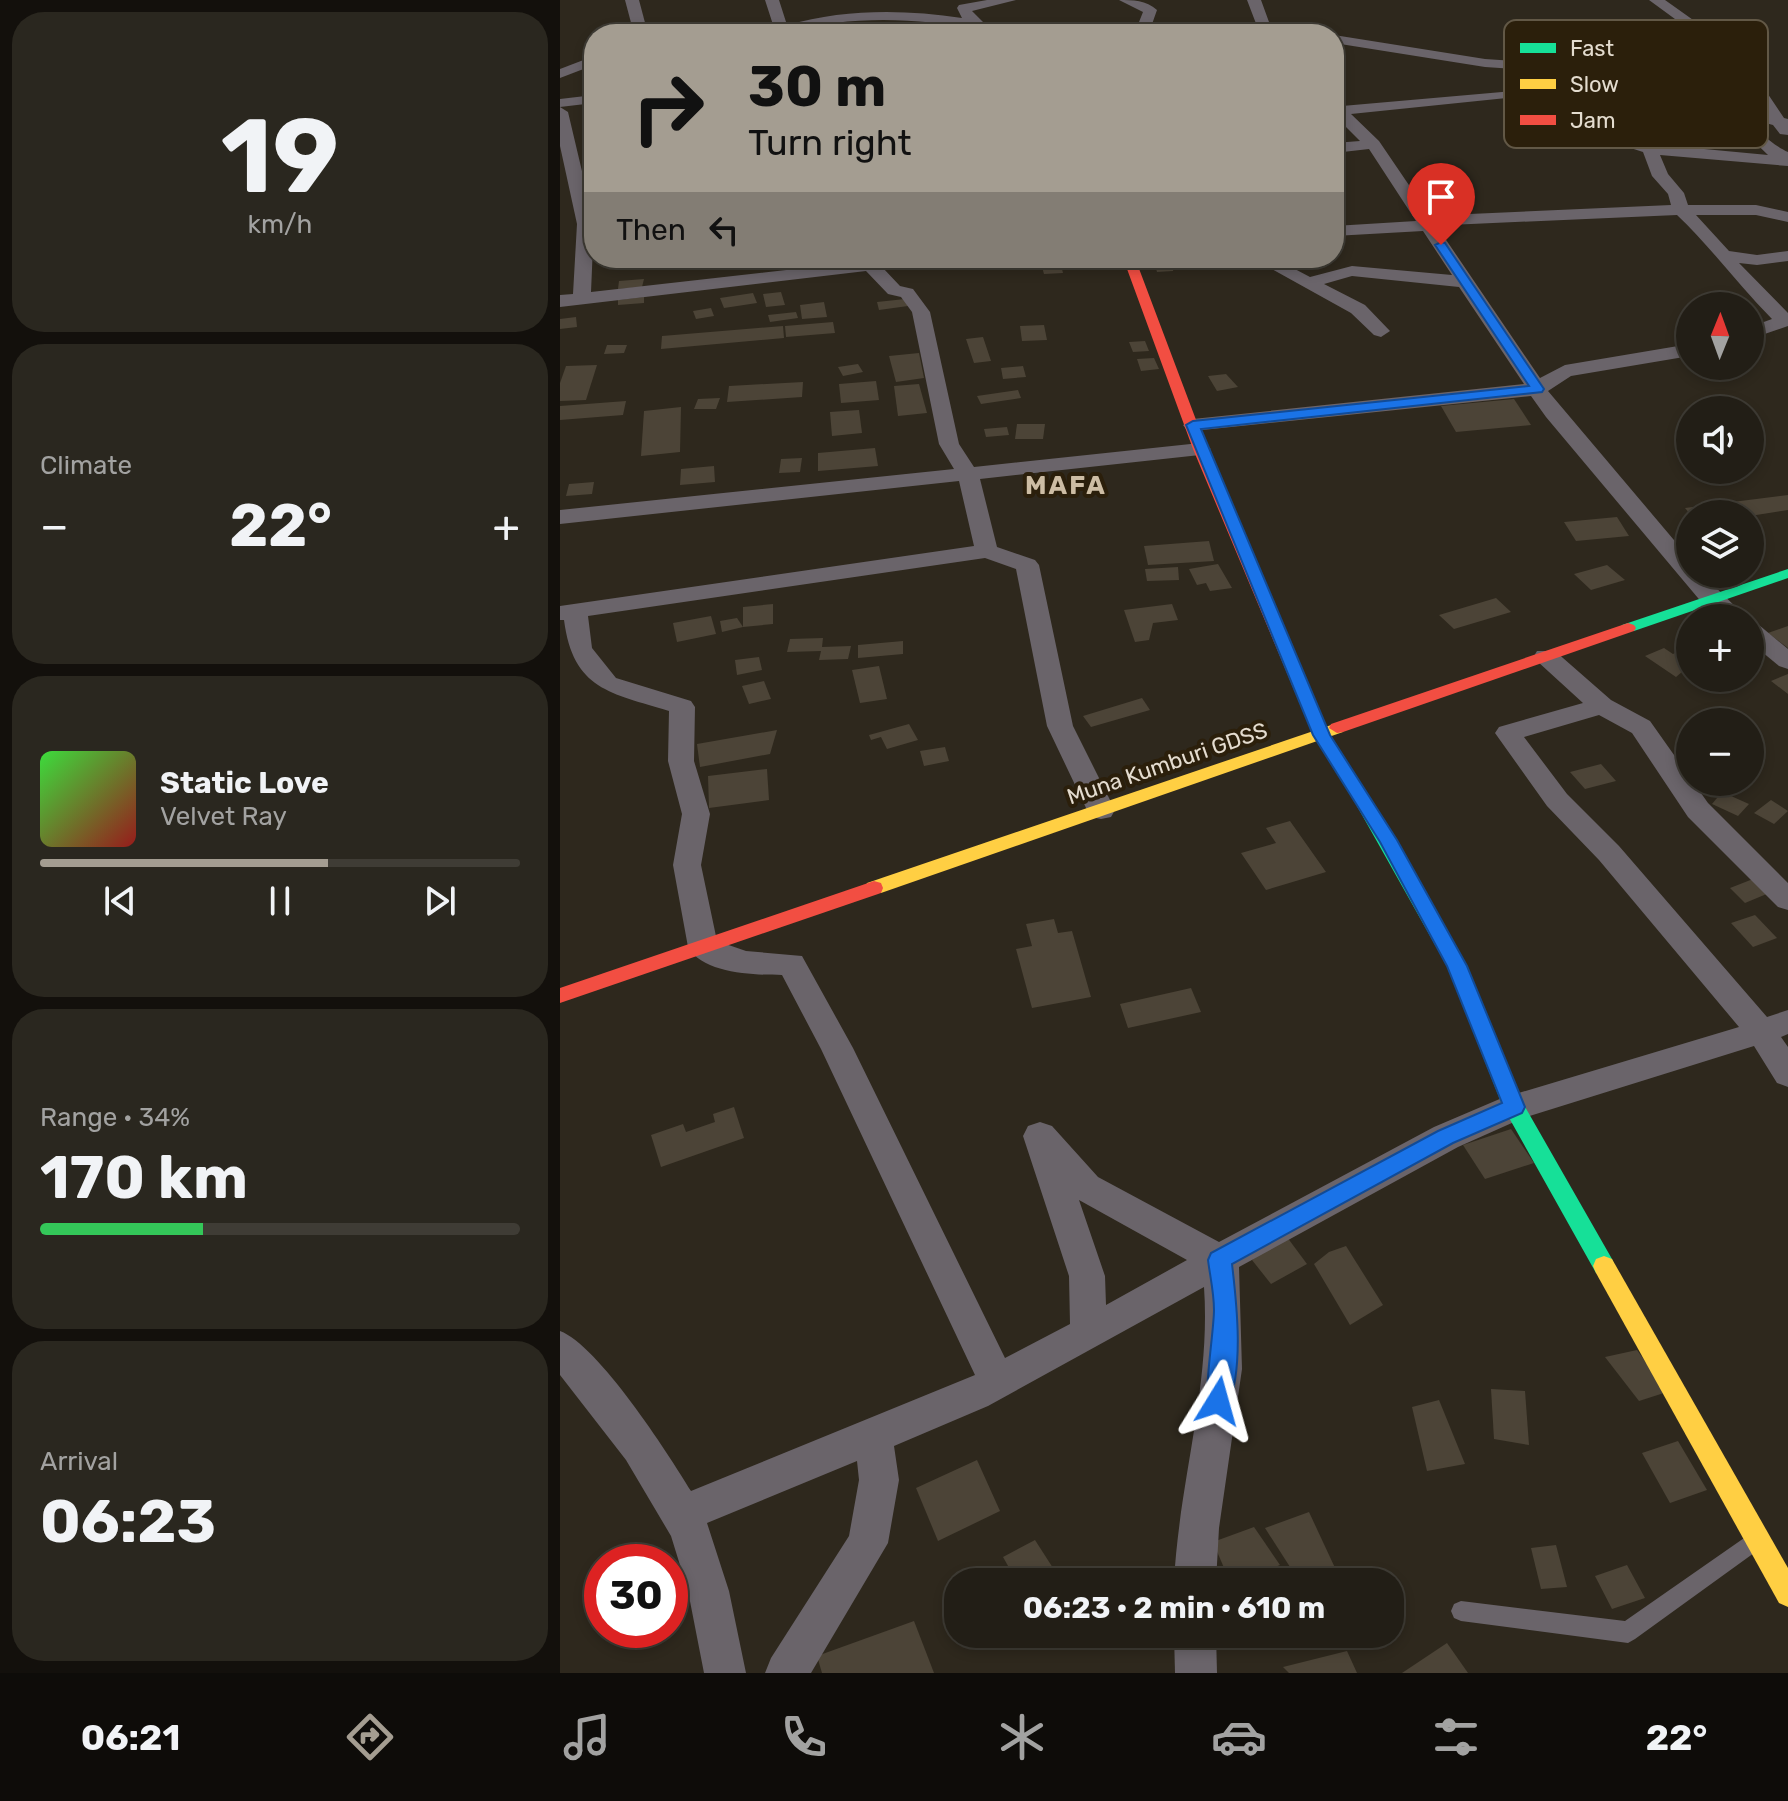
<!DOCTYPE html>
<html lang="en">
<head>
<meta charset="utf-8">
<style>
	body { margin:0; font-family:Rubik,sans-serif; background:#2a271f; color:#f1f3f6; height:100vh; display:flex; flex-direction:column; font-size:30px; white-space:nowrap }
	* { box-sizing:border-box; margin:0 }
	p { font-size:26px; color:#a2a2a1 }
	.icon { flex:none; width:44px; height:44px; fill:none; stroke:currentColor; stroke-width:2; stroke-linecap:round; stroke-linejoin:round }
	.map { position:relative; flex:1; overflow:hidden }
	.details { display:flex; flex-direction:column; gap:12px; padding:12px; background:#13100c; width:560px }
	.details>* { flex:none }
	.guide { position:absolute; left:24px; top:24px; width:760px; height:244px; border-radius:32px; box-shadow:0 4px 12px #0003,0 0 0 2px #3f3c35; background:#a49d91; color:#111; overflow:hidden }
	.needle { width:52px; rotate:1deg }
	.controls { position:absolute; left:1116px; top:292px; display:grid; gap:16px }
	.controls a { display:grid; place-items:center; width:88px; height:88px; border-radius:50%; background:#221e16; box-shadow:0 4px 12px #0003,0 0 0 2px #3f3c35; font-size:40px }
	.speed { position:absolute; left:24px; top:1544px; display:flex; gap:16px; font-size:40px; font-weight:700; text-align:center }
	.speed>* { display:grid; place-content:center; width:104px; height:104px; border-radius:50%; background:#221e16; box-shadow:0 4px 12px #0003,0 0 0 2px #3f3c35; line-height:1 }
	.speed .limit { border:12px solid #d22; background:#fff; color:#111 }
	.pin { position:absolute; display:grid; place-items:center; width:68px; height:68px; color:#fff; margin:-82px -34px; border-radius:50% 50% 50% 0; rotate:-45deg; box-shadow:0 0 8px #0007 }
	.pin .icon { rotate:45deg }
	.me { position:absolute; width:88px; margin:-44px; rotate:8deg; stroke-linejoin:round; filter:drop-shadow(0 0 6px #0008) }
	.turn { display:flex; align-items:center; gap:28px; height:168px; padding:0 32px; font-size:36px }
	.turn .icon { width:104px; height:104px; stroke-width:2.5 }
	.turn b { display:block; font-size:56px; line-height:68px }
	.then { display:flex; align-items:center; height:76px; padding:0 32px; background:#0003; gap:16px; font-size:30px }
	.big { font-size:60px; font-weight:700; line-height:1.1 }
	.details .widget { flex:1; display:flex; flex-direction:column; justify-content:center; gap:12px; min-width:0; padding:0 28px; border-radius:32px; background:#2a271f }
	.details .dial { align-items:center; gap:0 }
	.dial b { font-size:104px; line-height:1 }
	.song { display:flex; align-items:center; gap:24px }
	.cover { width:96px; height:96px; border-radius:12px; background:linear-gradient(135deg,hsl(120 70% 55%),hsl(0 70% 35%)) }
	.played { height:8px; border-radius:4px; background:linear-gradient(90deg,#a49d91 60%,#3f3c35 60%) }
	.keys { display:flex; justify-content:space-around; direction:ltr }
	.heat { display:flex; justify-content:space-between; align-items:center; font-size:44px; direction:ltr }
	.charge { height:12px; border-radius:6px; background:linear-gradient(90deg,#34c759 34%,#3f3c35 0) }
	.trip { position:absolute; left:384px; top:1568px; width:460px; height:80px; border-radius:32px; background:#221e16; box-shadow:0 4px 12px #0003,0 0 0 2px #3f3c35; font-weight:700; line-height:80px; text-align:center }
	.dock { display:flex; height:128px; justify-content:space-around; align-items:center; background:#0e0c09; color:#a2a2a1 }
	.dock .icon { width:56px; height:56px }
	.dock .selected { color:#a49d91 }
	.dock b { font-size:36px; color:#f1f3f6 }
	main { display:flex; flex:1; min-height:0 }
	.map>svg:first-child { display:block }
</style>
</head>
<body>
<main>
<section class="details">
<div class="widget dial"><b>19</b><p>km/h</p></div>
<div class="widget"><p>Climate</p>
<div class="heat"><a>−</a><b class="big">22°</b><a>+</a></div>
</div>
<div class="widget">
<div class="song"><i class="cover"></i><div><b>Static Love</b><p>Velvet Ray</p></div></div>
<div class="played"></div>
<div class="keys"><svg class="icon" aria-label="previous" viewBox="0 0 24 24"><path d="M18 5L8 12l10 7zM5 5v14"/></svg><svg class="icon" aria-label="pause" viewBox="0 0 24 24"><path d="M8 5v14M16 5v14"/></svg><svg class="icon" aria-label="next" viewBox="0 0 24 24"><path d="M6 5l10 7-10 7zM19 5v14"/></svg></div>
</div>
<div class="widget"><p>Range · 34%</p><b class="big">170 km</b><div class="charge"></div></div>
<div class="widget"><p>Arrival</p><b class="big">06:23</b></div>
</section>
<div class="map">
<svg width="1228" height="1673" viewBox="0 0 1228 1673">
	<rect width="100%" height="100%" fill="#2e281d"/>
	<g fill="#4c4437">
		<polygon points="268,258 271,263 248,267 244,260"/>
		<polygon points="383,258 401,258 400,261 389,261 387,267 380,267 379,270 368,270 370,262 382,262"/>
		<polygon points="594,261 614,261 613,271 597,272"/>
		<polygon points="501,265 503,273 484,274 482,267"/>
		<polygon points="84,279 82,287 58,289 59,281"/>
		<polygon points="221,292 225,305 206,307 203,294"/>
		<polygon points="193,293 197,303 164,308 160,298"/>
		<polygon points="84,297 84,303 58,305 58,300"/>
		<polygon points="345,299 348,306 319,310 317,302"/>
		<polygon points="264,302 267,317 242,319 240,305"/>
		<polygon points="151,308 154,316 136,319 133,311"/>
		<polygon points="236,312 238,318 210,322 208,315"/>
		<polygon points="16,317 17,327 0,329 0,319"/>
		<polygon points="273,322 275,333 226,337 225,326"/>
		<polygon points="484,325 487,340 462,341 460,326"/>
		<polygon points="223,326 224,338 101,349 102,336"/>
		<polygon points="423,337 431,361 414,363 406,339"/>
		<polygon points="585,341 589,351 573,352 569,342"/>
		<polygon points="47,345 67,345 64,353 44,354"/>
		<polygon points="359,353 364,378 336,382 329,356"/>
		<polygon points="594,358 599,369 581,371 577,359"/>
		<polygon points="298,364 303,372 283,376 278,367"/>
		<polygon points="37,365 26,400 0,401 0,383 6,366"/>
		<polygon points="463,366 466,377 443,379 441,368"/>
		<polygon points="666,374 678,387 657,391 648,376"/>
		<polygon points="316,381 319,400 281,403 279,384"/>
		<polygon points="243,382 242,397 167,402 169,386"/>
		<polygon points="359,384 367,413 338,416 334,386"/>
		<polygon points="458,390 461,398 421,404 417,396"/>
		<polygon points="160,398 156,409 134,409 138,399"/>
		<polygon points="954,399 971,425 896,432 881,406"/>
		<polygon points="66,401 63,415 0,420 0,406"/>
		<polygon points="121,407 120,452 81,456 84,411"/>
		<polygon points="299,410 302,433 272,436 270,412"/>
		<polygon points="457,424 485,424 483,439 455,439"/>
		<polygon points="447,427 449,435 426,437 424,429"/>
		<polygon points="315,448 318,466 258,471 258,453"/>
		<polygon points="242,458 240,472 219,473 221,459"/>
		<polygon points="154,466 155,482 120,485 121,469"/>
		<polygon points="34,482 32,494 6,496 9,484"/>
		<polygon points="1228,495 1228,510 1190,516 1130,514 1125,508"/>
		<polygon points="1057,517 1069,536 1016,541 1004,522"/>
		<polygon points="649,541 654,561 588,565 584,546"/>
		<polygon points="658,564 672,588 650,591 646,583 637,585 629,569"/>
		<polygon points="1047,565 1065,580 1031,590 1014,574"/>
		<polygon points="618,567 619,580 587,581 585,569"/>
		<polygon points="936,598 951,612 894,629 879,615"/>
		<polygon points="213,604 213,624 183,627 183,607"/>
		<polygon points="612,604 618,620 593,623 589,640 575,642 564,610"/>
		<polygon points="151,616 156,634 117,642 113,623"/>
		<polygon points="177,618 183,627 162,632 160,621"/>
		<polygon points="1228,626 1228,648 1208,633"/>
		<polygon points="263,638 262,647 291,646 288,659 259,660 261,651 227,652 230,639"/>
		<polygon points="343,641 343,654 298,658 298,645"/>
		<polygon points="1104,648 1113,654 1123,649 1130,654 1130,665 1116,677 1085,656"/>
		<polygon points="199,657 202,670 177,675 175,660"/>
		<polygon points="319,666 327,699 300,703 292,670"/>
		<polygon points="1228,674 1228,694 1211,681"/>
		<polygon points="204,681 211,699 189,704 182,686"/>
		<polygon points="582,698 590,710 531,727 523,716"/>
		<polygon points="349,724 358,740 327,749 321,737 311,740 309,735"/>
		<polygon points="217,730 210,754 140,767 137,744"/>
		<polygon points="385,747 389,761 364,766 360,751"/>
		<polygon points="1041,764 1056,781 1025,789 1010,772"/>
		<polygon points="207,769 209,800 149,808 148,776"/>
		<polygon points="1162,792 1189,804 1178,816 1152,804"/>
		<polygon points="1211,800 1228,811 1214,824 1194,813"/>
		<polygon points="730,821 766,872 706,890 681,853 716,843 706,828"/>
		<polygon points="1193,879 1209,893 1185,903 1170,888"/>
		<polygon points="1195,915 1217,938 1193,947 1171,923"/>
		<polygon points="494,919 498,933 512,931 531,997 472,1008 456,949 472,946 466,924"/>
		<polygon points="631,988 641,1012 568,1028 560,1004"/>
		<polygon points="174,1107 184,1138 101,1167 91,1135 123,1124 126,1132 155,1122 153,1114"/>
		<polygon points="951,1129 974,1163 925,1179 903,1145"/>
		<polygon points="724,1233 747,1264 711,1284 692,1260"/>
		<polygon points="786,1246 823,1305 790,1325 754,1264 769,1252"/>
		<polygon points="1077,1350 1107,1392 1079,1401 1045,1357"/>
		<polygon points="931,1389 965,1391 969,1445 934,1439"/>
		<polygon points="879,1400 905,1464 867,1471 852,1407"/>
		<polygon points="1118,1441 1147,1490 1110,1503 1082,1453"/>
		<polygon points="417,1460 440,1511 378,1541 356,1488"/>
		<polygon points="749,1512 776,1570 739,1581 705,1528"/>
		<polygon points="694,1527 720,1565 681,1582 670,1582 653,1542"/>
		<polygon points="475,1540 502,1582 457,1582 443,1557"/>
		<polygon points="996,1545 1007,1587 981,1589 971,1548"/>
		<polygon points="1067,1565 1085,1598 1052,1609 1035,1576"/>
		<polygon points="580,1572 586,1582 553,1582"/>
		<polygon points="354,1621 374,1673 262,1673 257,1656"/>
		<polygon points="887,1643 908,1673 842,1673"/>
		<polygon points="787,1651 797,1673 729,1673 723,1667"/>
	</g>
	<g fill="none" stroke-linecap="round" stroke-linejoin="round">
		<polygon fill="#6a646a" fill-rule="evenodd" points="1187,1536 1194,1539 1197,1546 1194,1553 1075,1639 1068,1643 901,1621 894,1618 891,1611 894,1604 901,1601 1065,1621"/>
		<g fill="#6a646a" fill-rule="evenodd">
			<polygon points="65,0 79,0 88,34 74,34"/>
			<path d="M 205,0 L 219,0 L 227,25 C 284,9 343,9 402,18 L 397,8 L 399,5 L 427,0 L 456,0 L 412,11 L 426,25 L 419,29 C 371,21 324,17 275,23 C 254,25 235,34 216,34 Z"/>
			<path d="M 559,0 C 573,0 586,0 597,10 L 591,27 L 595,34 L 581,34 L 577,27 L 583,12 Z"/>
			<polygon points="687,0 701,0 709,22 757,34 713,31 714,34 700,34"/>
			<path d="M 1089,0 L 1105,0 L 1181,54 L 1224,118 L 1228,119 L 1228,135 L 1220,134 L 1213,125 L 1179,116 C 1194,126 1213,146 1228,152 L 1228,166 L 1100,155 L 1108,174 L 1124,193 L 1128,205 L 1196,205 L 1228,212 L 1228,222 L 1196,215 L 1136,215 L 1169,251 L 1197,255 L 1228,251 L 1228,261 L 1197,265 L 1179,263 L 1228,313 L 1228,326 L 1190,339 L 1190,327 L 1212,319 C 1179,286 1151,247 1117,215 L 889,225 L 878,228 L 980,378 L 1005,365 L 1130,344 L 1130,356 L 1011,376 L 988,391 L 1130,559 L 1130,574 L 1143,575 L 1187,618 L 1160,618 L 1143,604 L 986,417 L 971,396 L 633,431 L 626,429 L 623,425 L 633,419 L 964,384 L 899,287 L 792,276 L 764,284 L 805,305 L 830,331 L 821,337 L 814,335 L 791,313 L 692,258 L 714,258 L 750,277 L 792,266 L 892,275 L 863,231 L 774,236 L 774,226 L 856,221 L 809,149 L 774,153 L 774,143 L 800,141 L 774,115 L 774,103 L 782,106 L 942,92 L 1049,77 L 1125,92 L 1167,110 L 1174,105 L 1206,114 L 1171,60 ZM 1049,85 C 1110,98 1162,108 1208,155 L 1091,144 L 1062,136 L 1044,113 L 1010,91 ZM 994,93 L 1034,119 L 1052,142 L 1083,152 L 1092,176 L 1108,194 L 1111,205 L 887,215 L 872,219 L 819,141 L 791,114 Z"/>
			<polygon points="774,35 925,59 983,63 1061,59 1101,81 1099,84 1089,84 1058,67 983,71 925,67 774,43"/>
			<polygon points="34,56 34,65 0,78 0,69"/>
			<polygon points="34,95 34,103 0,107 0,99"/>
			<path d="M 0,107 L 8,112 L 34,222 L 31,292 L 297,262 L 294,258 L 353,258 L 350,262 L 323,268 L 340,286 L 353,289 L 370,312 L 399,444 L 414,467 L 640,443 L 651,449 L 640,455 L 420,479 L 437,547 L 475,560 L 479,565 L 513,726 L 555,810 L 551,817 L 541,819 L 531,817 L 527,810 L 487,726 L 456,569 L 425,558 L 28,616 L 32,648 L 56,678 L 131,701 L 135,707 L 134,761 L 150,814 L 141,865 L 157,941 L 186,951 L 242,956 L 293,1048 L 445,1358 L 510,1324 L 509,1276 L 463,1136 L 468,1126 L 480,1122 L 492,1126 L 538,1177 L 659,1242 L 874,1127 L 942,1098 L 1179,1027 L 1039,860 L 987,806 L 935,733 L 939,727 L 1023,703 L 977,661 L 974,656 L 977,651 L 995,651 L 1051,700 L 1090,721 L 1148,803 L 1228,883 L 1228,910 L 1218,907 L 1128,817 L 1072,733 L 1039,715 L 964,737 L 1007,794 L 1059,846 L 1207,1017 L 1228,1010 L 1228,1034 L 1221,1037 L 1228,1047 L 1228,1087 L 1217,1083 L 1194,1046 L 963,1118 L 898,1147 L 679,1267 L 682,1369 L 659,1528 L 656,1582 L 614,1582 C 619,1482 651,1387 644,1287 L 428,1406 L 334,1446 L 339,1480 L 328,1543 L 251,1673 L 205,1673 L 211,1658 L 289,1536 L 299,1480 L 297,1461 L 147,1523 L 169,1591 L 186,1673 L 144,1673 L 128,1591 L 111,1536 L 66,1460 L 0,1375 L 0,1331 C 38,1345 108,1453 131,1491 L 415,1375 L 261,1049 L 222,975 C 195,975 143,974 128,947 L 113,865 L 122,814 L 108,761 L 109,711 C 51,693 13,690 4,620 L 0,620 L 0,606 L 414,546 L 399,481 L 0,524 L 0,510 L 394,469 L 379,444 L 352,312 L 341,297 L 328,294 L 306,271 L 0,307 L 0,295 L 13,294 L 17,224 L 0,146 ZM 519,1200 L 627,1260 L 546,1305 L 545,1276 Z"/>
			<polygon points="1190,623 1199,625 1228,649 1228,669 1219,666 1190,642"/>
			<polygon points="614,1634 656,1634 657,1673 615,1673"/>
		</g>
		<g fill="#16e098" fill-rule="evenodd">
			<polygon points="1228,569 1228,578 1074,631 1062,631 1060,628 1062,625"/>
			<polygon points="806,800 815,806 907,966 964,1105 1052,1259 1055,1266 1052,1273 1044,1276 1036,1273 943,1107 887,966 797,806"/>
		</g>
		<g fill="#ffcf43" fill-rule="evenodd">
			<polygon points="777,723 783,724 785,728 783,732 321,893 307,893 305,888 307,883"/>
			<polygon points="1044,1256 1052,1259 1228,1568 1228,1607 1219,1603 1036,1273 1033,1266 1036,1259"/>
		</g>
		<g fill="#f24e42" fill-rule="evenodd">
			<polygon points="563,258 575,258 647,449 769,735 815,806 812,810 800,810 753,735 633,449"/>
			<polygon points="1068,623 1074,625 1076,628 1074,631 783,732 777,733 769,728 771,724"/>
			<polygon points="314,881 321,883 323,888 321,893 0,1003 0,988"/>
		</g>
	</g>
	<path fill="#1a73e8" stroke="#114b97" stroke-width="2" d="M 881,242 L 885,243 L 984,389 L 982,392 L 641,429 L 770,735 L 837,840 L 907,966 L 965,1107 L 962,1113 L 893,1143 L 672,1264 C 677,1306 684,1370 667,1409 L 658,1412 L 649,1409 C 643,1396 654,1331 654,1310 C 654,1293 650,1276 648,1260 L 651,1253 L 878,1131 L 942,1103 L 887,966 L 820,842 L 753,735 L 626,425 L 633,421 L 969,386 L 875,245 Z"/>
	<g text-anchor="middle" stroke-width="8" stroke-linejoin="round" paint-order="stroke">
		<g font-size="22" fill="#e4dccf" stroke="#2b1f0b">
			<text transform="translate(607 763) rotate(-19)" y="8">Muna Kumburi GDSS</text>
		</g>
		<g font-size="26" font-weight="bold" letter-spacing="2" fill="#cdbda4" stroke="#2b1f0b">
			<text x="506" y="494">MAFA</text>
		</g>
	</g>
	<rect x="944" y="20" width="264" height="128" rx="12" fill="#2b1f0b" stroke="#625846" stroke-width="2"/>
	<rect x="960" y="43" width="36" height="10" fill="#16e098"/>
	<rect x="960" y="79" width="36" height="10" fill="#ffcf43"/>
	<rect x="960" y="115" width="36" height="10" fill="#f24e42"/>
	<g font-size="22" fill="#e4dccf">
		<text x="1010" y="56">Fast</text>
		<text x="1010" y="92">Slow</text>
		<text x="1010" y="128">Jam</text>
	</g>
</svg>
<div class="controls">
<a><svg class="needle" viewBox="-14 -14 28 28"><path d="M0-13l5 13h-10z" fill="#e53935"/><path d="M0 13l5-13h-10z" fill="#a2a2a1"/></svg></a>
<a><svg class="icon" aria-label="sound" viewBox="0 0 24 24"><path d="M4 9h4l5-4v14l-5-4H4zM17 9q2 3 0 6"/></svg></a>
<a><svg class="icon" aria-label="layers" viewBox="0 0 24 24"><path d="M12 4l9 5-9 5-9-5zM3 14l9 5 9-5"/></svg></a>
<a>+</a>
<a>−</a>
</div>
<div class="speed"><div class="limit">30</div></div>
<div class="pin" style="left:881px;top:245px;background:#d93025"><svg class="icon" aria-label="arrive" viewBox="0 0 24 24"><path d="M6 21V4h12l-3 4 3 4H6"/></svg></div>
<svg class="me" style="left:658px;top:1401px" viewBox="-20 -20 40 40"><path d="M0-17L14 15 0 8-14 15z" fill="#1a73e8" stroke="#fff" stroke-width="4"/></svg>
<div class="trip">06:23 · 2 min · 610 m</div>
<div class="guide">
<div class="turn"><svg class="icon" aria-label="right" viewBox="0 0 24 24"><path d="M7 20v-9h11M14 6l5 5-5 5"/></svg><div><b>30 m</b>Turn right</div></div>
<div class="then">Then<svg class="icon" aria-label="left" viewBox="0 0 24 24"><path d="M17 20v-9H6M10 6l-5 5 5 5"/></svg></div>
</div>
</div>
</main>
<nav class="dock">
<b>06:21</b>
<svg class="icon selected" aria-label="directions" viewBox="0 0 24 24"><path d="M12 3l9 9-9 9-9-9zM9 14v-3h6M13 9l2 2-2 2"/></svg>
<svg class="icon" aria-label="music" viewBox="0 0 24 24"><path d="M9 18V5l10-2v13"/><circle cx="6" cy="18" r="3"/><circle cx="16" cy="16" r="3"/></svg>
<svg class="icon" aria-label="phone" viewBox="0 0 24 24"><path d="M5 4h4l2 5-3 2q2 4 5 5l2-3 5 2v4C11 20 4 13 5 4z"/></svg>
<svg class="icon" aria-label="climate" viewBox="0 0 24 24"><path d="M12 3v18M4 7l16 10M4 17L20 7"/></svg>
<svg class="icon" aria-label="car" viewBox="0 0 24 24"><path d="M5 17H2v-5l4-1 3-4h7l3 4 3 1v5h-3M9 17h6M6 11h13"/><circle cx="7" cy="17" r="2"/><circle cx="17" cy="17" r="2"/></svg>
<svg class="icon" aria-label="filters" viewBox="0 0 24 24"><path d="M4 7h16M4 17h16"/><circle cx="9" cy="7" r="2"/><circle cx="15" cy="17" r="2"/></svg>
<b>22°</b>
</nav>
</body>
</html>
